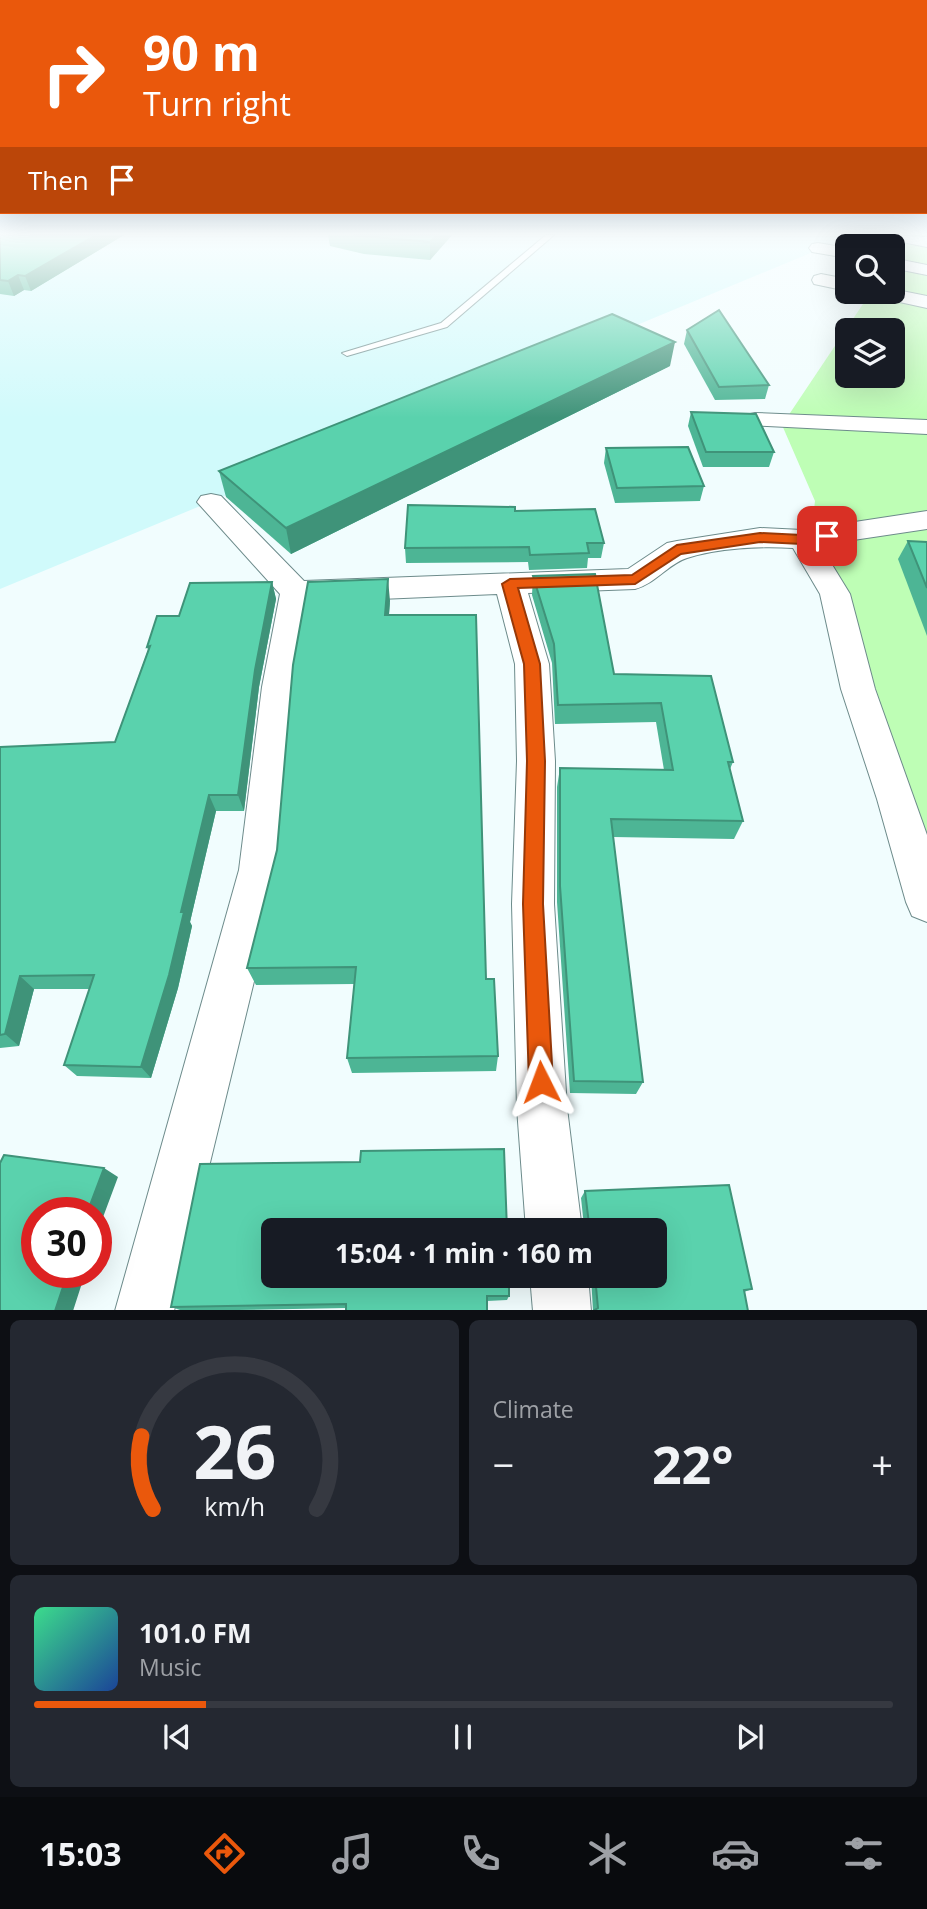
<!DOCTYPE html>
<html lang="en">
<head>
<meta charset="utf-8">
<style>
	body { margin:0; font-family:"Open Sans",sans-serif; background:#242831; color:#f1f3f6; height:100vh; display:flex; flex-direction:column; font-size:26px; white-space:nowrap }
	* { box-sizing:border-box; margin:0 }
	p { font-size:23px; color:#9ea1a6 }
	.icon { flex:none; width:38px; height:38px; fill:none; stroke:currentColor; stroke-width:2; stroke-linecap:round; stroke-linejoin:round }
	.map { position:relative; height:1310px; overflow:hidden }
	.panel { display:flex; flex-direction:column; gap:10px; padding:10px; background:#0d0f14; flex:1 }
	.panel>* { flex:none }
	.top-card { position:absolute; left:0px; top:0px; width:928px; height:214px; box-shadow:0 7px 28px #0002; background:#ea580c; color:#fff; overflow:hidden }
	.controls { position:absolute; left:835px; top:234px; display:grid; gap:14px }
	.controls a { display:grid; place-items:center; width:70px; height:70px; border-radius:10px; background:#171b24; box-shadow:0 7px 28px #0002; font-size:35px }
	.speed { position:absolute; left:21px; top:1197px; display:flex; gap:14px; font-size:35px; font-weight:700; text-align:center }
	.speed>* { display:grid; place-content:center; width:91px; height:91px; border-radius:50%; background:#171b24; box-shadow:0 7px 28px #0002; line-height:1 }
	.speed .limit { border:10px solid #d22; background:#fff; color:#111 }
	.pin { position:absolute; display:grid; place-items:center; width:60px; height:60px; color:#fff; margin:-30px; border-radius:14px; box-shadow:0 4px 10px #0006 }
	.me { position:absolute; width:77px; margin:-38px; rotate:357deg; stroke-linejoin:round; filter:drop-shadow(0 0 5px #0008) }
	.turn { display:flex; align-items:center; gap:24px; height:147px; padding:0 28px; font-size:32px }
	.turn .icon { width:91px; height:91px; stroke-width:2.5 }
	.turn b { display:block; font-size:49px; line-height:60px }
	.then { display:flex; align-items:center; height:66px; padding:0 28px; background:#0003; gap:14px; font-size:26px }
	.big { font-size:52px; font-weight:700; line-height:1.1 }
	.panel .widget { flex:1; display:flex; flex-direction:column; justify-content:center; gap:10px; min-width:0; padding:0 24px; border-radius:10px; background:#242831 }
	.panel .dial { align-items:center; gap:0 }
	.dial svg { height:182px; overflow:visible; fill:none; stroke:#363941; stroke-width:7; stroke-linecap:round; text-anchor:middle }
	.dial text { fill:#f1f3f6; stroke:none }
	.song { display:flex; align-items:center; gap:21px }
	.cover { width:84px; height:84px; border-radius:10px; background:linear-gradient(135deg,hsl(150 70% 55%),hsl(220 70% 35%)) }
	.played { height:7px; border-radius:4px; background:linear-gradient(90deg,#ea580c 20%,#363941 20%) }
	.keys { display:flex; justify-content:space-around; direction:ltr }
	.heat { display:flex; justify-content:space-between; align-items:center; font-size:38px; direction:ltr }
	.panel .tiles { flex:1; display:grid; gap:10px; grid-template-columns:1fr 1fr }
	.widget:last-child { grid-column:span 2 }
	.trip { position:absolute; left:261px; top:1218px; width:406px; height:70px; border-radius:10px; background:#171b24; box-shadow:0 7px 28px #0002; font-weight:700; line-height:70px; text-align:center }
	.tabs { display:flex; height:112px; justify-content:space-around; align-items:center; background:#090b0e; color:#9ea1a6 }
	.tabs .icon { width:49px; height:49px }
	.tabs .current { color:#ea580c }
	.tabs b { font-size:32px; color:#f1f3f6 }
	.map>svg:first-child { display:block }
</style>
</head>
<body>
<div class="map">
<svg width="927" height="1311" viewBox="0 0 927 1311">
	<rect width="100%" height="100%" fill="#f1fdfe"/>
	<polygon fill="#d0fafb" points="0,235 854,235 0,589"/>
	<path fill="#befeb5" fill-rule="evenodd" d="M 909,235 L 927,235 L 927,863 L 810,545 L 815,501 L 782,425 L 871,292 L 892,292 L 893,259 ZM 847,331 L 892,331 L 892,376 L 847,376 Z"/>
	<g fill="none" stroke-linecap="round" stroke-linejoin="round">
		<defs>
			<polygon id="lane" points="546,235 554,235 447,327 347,356 342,353 441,323"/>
			<g id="street">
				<polygon points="885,235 927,237 927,247 887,239"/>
				<polygon points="818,243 847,248 847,258 812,252 809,248 812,244"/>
				<polygon points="892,258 927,265 927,275 892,268"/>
				<polygon points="821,274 847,279 847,291 814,284 812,280 814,276"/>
				<polygon points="892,289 927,296 927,308 872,296 870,292 892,292"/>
				<polygon points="755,413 927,420 927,434 746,425 743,420 746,415"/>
				<path d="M 211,494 L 221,496 L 304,581 L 628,569 L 667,543 L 677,541 L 760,528 L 802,530 L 927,511 L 927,529 L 820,545 L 850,594 L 875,689 L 927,835 L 927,922 L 912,916 L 906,902 L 877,799 L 841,689 L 820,594 L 793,548 C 760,546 718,548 687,558 C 668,564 655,584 635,589 L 528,593 L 549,664 L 555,761 L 554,904 L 567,1108 L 582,1230 L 526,1230 L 517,1108 L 512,904 L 517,761 L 515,664 L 497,594 L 310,602 L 296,687 L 281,870 L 174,1311 L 115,1311 L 239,870 L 262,687 L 280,594 L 197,502 L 201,496 Z"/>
				<polygon points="530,1276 588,1276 591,1311 533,1311"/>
			</g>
		</defs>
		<use href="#lane" stroke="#6d8b8b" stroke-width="2"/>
		<use href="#street" stroke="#6d8b8b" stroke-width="2"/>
		<use href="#lane" fill="#fff" fill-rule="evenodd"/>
		<use href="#street" fill="#fff" fill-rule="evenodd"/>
	</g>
	<g fill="#4db595">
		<polygon points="0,235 124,235 31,291 24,290 14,296 0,294"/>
		<polygon points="328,235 452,235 430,260 364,254 330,246"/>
		<polygon points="687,330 769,385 765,399 715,400 684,344"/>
		<polygon points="670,366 291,554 226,497 219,471"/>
		<polygon points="691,412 774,452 769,467 703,467 688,426"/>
		<polygon points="606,448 704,486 700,501 615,503 604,463"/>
		<polygon points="515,511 604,543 601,558 588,558 587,568 529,570 528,562 406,563 405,548"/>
		<polygon points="908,541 927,542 927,636 898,559"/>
		<polygon points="533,576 614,674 711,676 733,762 730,769 743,821 734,839 613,837 643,1082 636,1094 570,1093 557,902 557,787 560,768 664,770 656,722 555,724 552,663 532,595"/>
		<polygon points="272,582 276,599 259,687 244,811 216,811 190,922 192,926 178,988 151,1078 77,1076 64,1065 90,989 34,989 19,1046 0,1048 0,747 115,742 148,650 147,647 179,616"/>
		<polygon points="390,601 389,615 486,979 498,1056 496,1071 352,1073 347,1058 354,984 256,985 247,968 277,850"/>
		<polygon points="729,1185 752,1289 744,1292 748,1311 593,1311 591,1276 654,1276 654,1230 579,1230 582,1227 584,1226 581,1198 585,1191"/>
		<polygon points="509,1296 507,1300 346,1308 183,1311 171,1307"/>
	</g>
	<g fill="#3f9379">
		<polygon points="96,235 124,235 31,291 25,276"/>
		<polygon points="437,235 452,235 430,260 430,242"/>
		<polygon points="18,275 24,290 14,296 8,281"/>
		<polygon points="675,342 670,366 291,554 286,528"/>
		<polygon points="388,579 390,601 387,638 385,615"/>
		<polygon points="272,582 276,599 259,687 244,811 238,795 255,670"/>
		<polygon points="209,795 216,811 190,922 192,926 178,988 151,1078 141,1067"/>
		<polygon points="20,976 34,989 19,1046 5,1034"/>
		<polygon points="104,1168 118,1177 96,1236 96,1213 87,1213"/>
		<polygon points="65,1272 83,1272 80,1283 82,1283 73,1311 55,1311"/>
	</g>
	<g fill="#5ad2ad" stroke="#3f9379" stroke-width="2">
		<polygon points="0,235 96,235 25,276 18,275 8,281 0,280"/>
		<polygon points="354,235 437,235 430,242 363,236"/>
		<polygon points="719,310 769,385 719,387 687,330"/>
		<polygon points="612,314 675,342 286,528 219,471"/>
		<polygon points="691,412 756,414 774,452 706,452"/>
		<polygon points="688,447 704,486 617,488 606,448"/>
		<polygon points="408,505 515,507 515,511 595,509 604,543 587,543 589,553 530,555 529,547 405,548"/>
		<polygon points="908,541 927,542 927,588"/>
		<polygon points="595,574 614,674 711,676 733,762 728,762 743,821 611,819 643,1082 574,1081 560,886 560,768 673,770 661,703 558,705 554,644 533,576"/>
		<polygon points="388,579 385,615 476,615 486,979 494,979 498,1056 347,1058 356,967 247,968 277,850 293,665 308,582"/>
		<polygon points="272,582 255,670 238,795 209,795 181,912 184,912 169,975 141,1067 64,1065 94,975 20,976 5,1034 0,1035 0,747 115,742 150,646 147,647 157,616 179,616 190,583"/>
		<polygon points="504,1149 507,1230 273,1230 273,1276 509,1276 509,1296 487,1296 487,1311 346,1311 346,1304 171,1307 200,1164 360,1162 361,1151"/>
		<polygon points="4,1155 104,1168 87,1213 37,1213 37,1272 65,1272 63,1278 66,1278 55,1311 0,1311 0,1163"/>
		<polygon points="729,1185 752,1289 744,1290 748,1311 593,1311 598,1308 595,1276 654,1276 654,1230 582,1230 582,1227 589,1224 585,1191"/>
	</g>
	<linearGradient id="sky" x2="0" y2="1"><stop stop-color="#83b6ec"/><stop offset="0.56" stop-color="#f9feff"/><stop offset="1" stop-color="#f9feff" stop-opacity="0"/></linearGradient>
	<rect width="927" height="418" fill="url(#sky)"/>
	<polygon fill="#ea580c" stroke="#983908" stroke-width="2" points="827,531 832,533 832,539 802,544 760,542 681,554 635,584 518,588 540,664 545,761 543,904 553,1082 550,1091 541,1094 533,1091 529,1082 523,904 527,761 524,664 502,584 510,579 632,575 677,545 760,533 802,535"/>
</svg>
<div class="controls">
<a><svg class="icon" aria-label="search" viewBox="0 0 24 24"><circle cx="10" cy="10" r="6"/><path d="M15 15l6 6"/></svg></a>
<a><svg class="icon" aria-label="layers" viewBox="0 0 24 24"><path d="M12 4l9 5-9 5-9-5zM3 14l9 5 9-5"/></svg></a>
</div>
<div class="speed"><div class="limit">30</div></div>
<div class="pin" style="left:827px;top:536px;background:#d93025"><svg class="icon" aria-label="arrive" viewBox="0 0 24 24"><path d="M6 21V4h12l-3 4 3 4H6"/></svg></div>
<svg class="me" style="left:541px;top:1082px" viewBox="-20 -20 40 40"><path d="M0-17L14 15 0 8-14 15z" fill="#ea580c" stroke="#fff" stroke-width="4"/></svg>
<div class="trip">15:04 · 1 min · 160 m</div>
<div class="top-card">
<div class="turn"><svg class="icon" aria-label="right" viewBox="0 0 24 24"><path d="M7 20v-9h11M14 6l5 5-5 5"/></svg><div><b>90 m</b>Turn right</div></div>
<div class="then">Then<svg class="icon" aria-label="arrive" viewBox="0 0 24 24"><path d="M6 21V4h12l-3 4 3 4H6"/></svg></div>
</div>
</div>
<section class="panel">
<div class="tiles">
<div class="widget dial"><svg viewBox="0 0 100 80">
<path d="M14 69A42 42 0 1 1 86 69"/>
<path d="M14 69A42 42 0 0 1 9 37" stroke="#ea580c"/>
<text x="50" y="56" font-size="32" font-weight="700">26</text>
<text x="50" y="72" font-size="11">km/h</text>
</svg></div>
<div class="widget"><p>Climate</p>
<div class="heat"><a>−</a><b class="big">22°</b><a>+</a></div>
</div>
<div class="widget">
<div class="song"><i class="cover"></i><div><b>101.0 FM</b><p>Music</p></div></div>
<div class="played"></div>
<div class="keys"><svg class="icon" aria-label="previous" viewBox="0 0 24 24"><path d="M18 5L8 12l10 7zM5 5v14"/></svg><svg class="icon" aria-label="pause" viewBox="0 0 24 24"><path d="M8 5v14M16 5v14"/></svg><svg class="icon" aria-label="next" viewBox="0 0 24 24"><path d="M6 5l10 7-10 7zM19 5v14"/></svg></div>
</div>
</div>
</section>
<nav class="tabs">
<b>15:03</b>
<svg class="icon current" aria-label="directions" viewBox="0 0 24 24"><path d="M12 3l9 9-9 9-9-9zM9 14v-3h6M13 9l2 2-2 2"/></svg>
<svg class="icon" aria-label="music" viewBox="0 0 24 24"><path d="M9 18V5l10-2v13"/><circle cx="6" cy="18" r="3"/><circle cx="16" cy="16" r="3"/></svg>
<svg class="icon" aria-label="phone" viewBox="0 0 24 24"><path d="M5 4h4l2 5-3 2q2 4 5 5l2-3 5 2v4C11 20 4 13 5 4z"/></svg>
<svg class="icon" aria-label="climate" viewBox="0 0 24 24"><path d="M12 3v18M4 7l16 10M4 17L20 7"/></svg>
<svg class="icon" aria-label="car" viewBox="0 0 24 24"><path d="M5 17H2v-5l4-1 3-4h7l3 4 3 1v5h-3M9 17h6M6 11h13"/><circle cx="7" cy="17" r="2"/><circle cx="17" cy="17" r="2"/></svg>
<svg class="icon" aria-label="filters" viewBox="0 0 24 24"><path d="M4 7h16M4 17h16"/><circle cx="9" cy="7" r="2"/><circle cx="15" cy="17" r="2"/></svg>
</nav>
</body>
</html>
